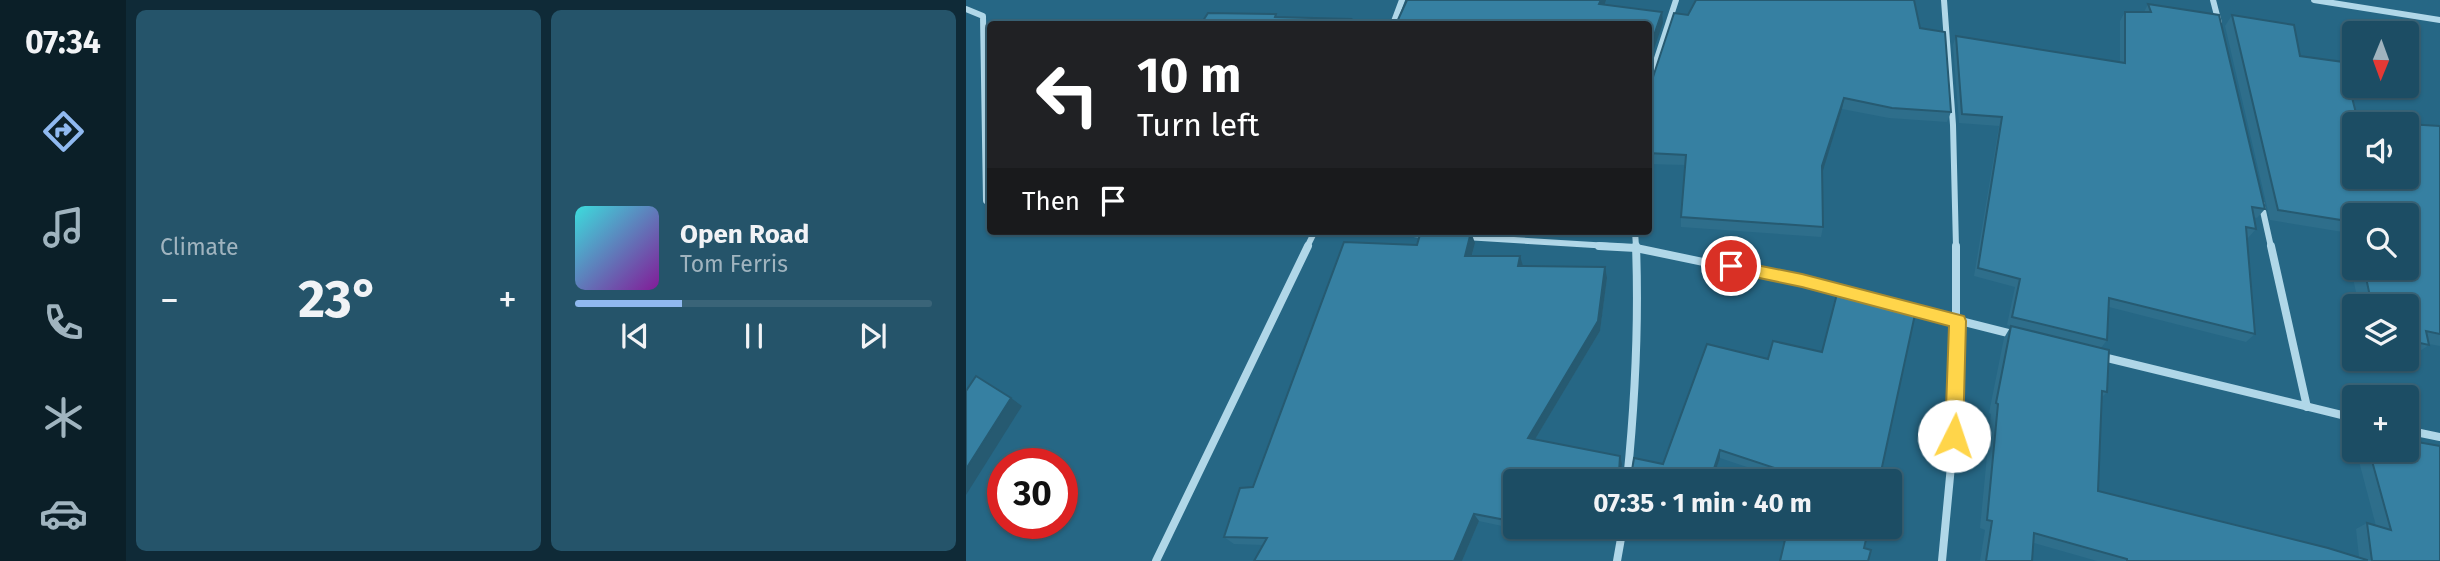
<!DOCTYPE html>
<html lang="en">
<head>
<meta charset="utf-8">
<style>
	body { margin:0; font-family:"Fira Sans",sans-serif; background:#25546a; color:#f1f3f6; height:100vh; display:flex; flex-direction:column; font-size:26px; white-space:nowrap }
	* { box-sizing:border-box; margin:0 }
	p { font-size:23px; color:#a0b4bf }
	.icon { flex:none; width:38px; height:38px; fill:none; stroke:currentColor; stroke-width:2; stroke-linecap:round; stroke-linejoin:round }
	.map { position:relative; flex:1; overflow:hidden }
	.drawer { display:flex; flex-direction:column; gap:10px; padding:10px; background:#0f2a37; width:840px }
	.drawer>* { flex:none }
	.top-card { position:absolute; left:21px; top:21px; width:665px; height:214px; border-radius:7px; box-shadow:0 2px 5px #0004,0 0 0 2px #3a6478; background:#202124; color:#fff; overflow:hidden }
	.needle { width:46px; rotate:181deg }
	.fabs { position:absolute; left:1376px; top:21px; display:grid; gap:14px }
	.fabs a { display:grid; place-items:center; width:77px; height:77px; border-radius:7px; background:#1c4d64; box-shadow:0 2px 5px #0004,0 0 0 2px #3a6478; font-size:35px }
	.speed { position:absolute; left:21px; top:448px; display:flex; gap:14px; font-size:35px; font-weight:700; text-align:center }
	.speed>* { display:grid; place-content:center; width:91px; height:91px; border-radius:50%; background:#1c4d64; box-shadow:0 2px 5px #0004,0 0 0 2px #3a6478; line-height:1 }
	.speed .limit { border:10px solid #d22; background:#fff; color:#111 }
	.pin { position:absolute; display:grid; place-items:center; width:60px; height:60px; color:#fff; margin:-30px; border:4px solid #fff; border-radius:50%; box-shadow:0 2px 7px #0007 }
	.me { position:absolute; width:77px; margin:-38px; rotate:4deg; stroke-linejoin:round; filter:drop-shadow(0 0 5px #0008) }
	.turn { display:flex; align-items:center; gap:24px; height:147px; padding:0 35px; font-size:32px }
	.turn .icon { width:91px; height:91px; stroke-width:2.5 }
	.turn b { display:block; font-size:49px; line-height:60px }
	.then { display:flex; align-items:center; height:66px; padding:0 35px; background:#0003; gap:14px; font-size:26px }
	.big { font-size:52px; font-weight:700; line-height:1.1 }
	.drawer .card { flex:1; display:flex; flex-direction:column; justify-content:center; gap:10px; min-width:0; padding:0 24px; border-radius:10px; background:#25546a }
	.song { display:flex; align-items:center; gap:21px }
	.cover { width:84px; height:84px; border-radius:10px; background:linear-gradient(135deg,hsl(180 70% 55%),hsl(290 70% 35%)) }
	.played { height:7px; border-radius:4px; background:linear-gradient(90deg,#90b9f0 30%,#3a6478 30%) }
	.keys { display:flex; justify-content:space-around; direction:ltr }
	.heat { display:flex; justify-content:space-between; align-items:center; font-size:38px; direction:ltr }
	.drawer .tiles { flex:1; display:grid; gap:10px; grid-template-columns:repeat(2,1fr) }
	.trip { position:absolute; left:537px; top:469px; width:399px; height:70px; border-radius:7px; background:#1c4d64; box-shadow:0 2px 5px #0004,0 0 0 2px #3a6478; font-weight:700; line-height:70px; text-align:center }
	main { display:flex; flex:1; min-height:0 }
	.tabs { display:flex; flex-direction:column; width:126px; justify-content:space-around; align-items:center; background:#0b1f28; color:#a0b4bf }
	.tabs .icon { width:49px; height:49px }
	.tabs .on { color:#90b9f0 }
	.tabs b { font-size:32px; color:#f1f3f6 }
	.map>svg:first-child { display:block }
</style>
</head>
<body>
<main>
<nav class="tabs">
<b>07:34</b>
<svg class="icon on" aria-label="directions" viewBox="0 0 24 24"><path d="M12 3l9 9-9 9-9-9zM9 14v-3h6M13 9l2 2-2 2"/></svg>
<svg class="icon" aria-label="music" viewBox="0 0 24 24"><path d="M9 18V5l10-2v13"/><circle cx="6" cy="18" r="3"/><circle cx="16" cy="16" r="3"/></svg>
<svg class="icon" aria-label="phone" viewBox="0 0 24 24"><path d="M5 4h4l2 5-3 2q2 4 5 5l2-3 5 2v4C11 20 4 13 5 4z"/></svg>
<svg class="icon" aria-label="climate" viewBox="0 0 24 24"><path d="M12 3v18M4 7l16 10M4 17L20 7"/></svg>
<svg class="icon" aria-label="car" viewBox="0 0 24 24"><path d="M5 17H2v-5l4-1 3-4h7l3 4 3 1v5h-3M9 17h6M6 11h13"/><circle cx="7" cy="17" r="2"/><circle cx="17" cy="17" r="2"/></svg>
</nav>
<section class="drawer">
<div class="tiles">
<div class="card"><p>Climate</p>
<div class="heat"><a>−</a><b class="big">23°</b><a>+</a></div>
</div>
<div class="card">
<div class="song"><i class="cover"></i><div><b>Open Road</b><p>Tom Ferris</p></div></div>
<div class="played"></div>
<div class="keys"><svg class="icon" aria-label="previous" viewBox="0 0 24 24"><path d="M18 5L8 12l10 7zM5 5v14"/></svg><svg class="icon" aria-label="pause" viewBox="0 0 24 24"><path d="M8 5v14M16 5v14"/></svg><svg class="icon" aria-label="next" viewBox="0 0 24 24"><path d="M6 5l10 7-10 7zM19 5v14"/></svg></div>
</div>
</div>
</section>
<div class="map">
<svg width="1474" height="561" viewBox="0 0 1474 561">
	<rect width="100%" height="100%" fill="#266785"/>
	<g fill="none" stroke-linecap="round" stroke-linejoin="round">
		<g stroke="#b0d7e8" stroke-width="6">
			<polyline points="978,0 987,125 990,247"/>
			<polyline points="1247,0 1253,23"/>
			<polyline points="1348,0 1474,20"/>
			<polyline points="0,9 17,16 20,201 24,203"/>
			<polyline points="427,24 436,0"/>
			<polyline points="682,86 710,0"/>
			<polyline points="1295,202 1305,247"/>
			<polyline points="402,231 463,235"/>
			<polyline points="669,231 670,247"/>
			<polyline points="499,237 660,247"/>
			<polyline points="341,247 349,231"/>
		</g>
		<g stroke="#b0d7e8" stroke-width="8">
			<polyline points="633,246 670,248 881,292"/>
			<polyline points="1305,246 1341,407"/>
			<polyline points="943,308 1050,335"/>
			<polyline points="1133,356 1388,418"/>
			<polyline points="1440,430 1474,437"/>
			<path d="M 661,481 C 669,402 673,325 670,246"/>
			<polyline points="190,561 342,246"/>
			<polyline points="651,561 657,527"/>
			<polyline points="976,561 990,413 990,246"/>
		</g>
	</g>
	<g fill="#2e6e8b" fill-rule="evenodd">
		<polygon points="1182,4 1299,209 1291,218 1288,217 1290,229 1282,238 1280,237 1289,334 1280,342 1143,307 1141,340 1135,348 1141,392 1136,397 1132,491 1393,557 1390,529 1401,523 1410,526 1390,450 1440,450 1474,561 1131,561 1068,543 1066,561 1014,561 1019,530 1014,528 1025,414 1023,413 1038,338 1045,326 1118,344 1041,325 1049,287 1008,276 1033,126 993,123 987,45 990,36 1154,62 1154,21 1159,12 1178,12"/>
		<polygon points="722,15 954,28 985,112 981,122 923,118 876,109 856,171 857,227 855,237 715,227 715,217 719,165 682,164 682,79 687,77"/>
		<path d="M 1266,15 L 1392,121 L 1474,126 L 1474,346 L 1463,344 L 1463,345 L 1451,353 L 1440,351 L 1440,306 L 1393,306 L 1377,232 L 1304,220 L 1259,26 ZM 1388,215 L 1440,268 L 1388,268 Z"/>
		<polygon points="509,243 506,256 557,266 641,278 634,331 569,439 656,464 655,476 658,479 697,464 741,344 913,481 823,481 754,458 746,481 550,481 550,527 605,527 601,540 513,521 496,561 288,561 297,545 268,544 258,537 287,487 451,245"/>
		<polygon points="674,527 732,527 728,539"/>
	</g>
	<g fill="#265a71">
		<polygon points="635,0 640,0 635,15 633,4"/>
		<polygon points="696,12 697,23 682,66 682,53"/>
		<polygon points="878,98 876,109 855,177 856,166"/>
		<polygon points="505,232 509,243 503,266 499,256"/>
		<polygon points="554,256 557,266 552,266"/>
		<polygon points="639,267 641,278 634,331 565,446 562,438"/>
		<polygon points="45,398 56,406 0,495 0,469"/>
		<polygon points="754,450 754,458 746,481 744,481"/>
		<polygon points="654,456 656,464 654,481 653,473"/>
		<polygon points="508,514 513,521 496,561 488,561"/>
		<polygon points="600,527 605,527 601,540 598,532"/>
		<polygon points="730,527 732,527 728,539 728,532"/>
	</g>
	<g fill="#3680a2" stroke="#265a71" stroke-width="2" fill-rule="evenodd">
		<polygon points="441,0 635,0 633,4 696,12 682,53 682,24 430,24"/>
		<polygon points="730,0 948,0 954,28 979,32 985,112 926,108 878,98 856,166 857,227 715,217 720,155 682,153 682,79 687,77 708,13 722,15"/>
		<polygon points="1182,4 1253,15 1299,209 1286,207 1290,229 1280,227 1289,334 1143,298 1141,340 1046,317 1054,279 1012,268 1036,117 996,114 990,36 1159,63 1159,12 1185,12"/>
		<polygon points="242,13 310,14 309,17 385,19 382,24 235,24"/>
		<path d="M 1266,15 L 1328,25 L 1334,56 L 1377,62 L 1392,121 L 1474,126 L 1474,334 L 1460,331 L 1463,345 L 1440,340 L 1440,306 L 1406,306 L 1398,268 L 1440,268 L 1440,215 L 1388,215 L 1388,225 L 1387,222 L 1312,210 ZM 1388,124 L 1440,124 L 1440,177 L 1388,177 Z"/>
		<polygon points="455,231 505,232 499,256 554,256 552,266 639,267 632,321 562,438 654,456 653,473 658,479 665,476 668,458 697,464 741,344 802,359 807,341 856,352 873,286 951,305 913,481 834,481 836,477 754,450 744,481 550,481 550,522 508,514 488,561 288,561 301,538 258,537 274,488 287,487 378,242 451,245"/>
		<polygon points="1045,326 1143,350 1141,392 1136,391 1132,491 1362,548 1401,560 1401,561 1161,561 1161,559 1068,533 1066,561 1020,561 1026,521 1021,520 1032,404 1030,403"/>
		<polygon points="10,376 45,398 0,469 0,391"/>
		<polygon points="1440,440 1474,446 1474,561 1406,561 1401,523 1425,530 1403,450 1440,450"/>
		<polygon points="571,527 600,527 598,532"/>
		<polygon points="704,527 730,527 728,532"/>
		<polygon points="822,527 903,527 898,548 905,550 902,561 814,561"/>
	</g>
	<polygon fill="#ffd54a" stroke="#a68a30" stroke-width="2" points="765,260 836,274 998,316 1000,321 997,436 994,441 988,444 981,441 979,436 983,326 836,287 760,271 757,266 760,262"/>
</svg>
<div class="fabs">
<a><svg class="needle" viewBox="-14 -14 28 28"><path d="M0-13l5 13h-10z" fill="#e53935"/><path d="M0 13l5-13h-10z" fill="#a0b4bf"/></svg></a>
<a><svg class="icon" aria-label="sound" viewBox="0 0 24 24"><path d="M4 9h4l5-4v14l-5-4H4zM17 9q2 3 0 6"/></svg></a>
<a><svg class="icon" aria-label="search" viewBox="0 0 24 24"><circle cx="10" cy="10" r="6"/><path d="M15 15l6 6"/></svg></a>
<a><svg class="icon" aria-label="layers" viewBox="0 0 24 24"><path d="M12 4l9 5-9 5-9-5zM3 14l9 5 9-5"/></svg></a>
<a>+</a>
</div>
<div class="speed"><div class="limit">30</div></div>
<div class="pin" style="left:765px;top:266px;background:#d93025"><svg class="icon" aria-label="arrive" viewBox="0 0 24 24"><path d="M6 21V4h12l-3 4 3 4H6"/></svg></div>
<svg class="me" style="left:988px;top:436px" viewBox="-20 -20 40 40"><circle r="19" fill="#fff"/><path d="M0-13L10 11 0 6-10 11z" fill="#ffd54a"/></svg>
<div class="trip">07:35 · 1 min · 40 m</div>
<div class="top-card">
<div class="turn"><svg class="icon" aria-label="left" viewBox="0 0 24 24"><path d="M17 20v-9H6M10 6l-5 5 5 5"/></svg><div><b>10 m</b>Turn left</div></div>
<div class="then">Then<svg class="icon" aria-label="arrive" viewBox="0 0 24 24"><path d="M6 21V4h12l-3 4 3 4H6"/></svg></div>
</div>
</div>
</main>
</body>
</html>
